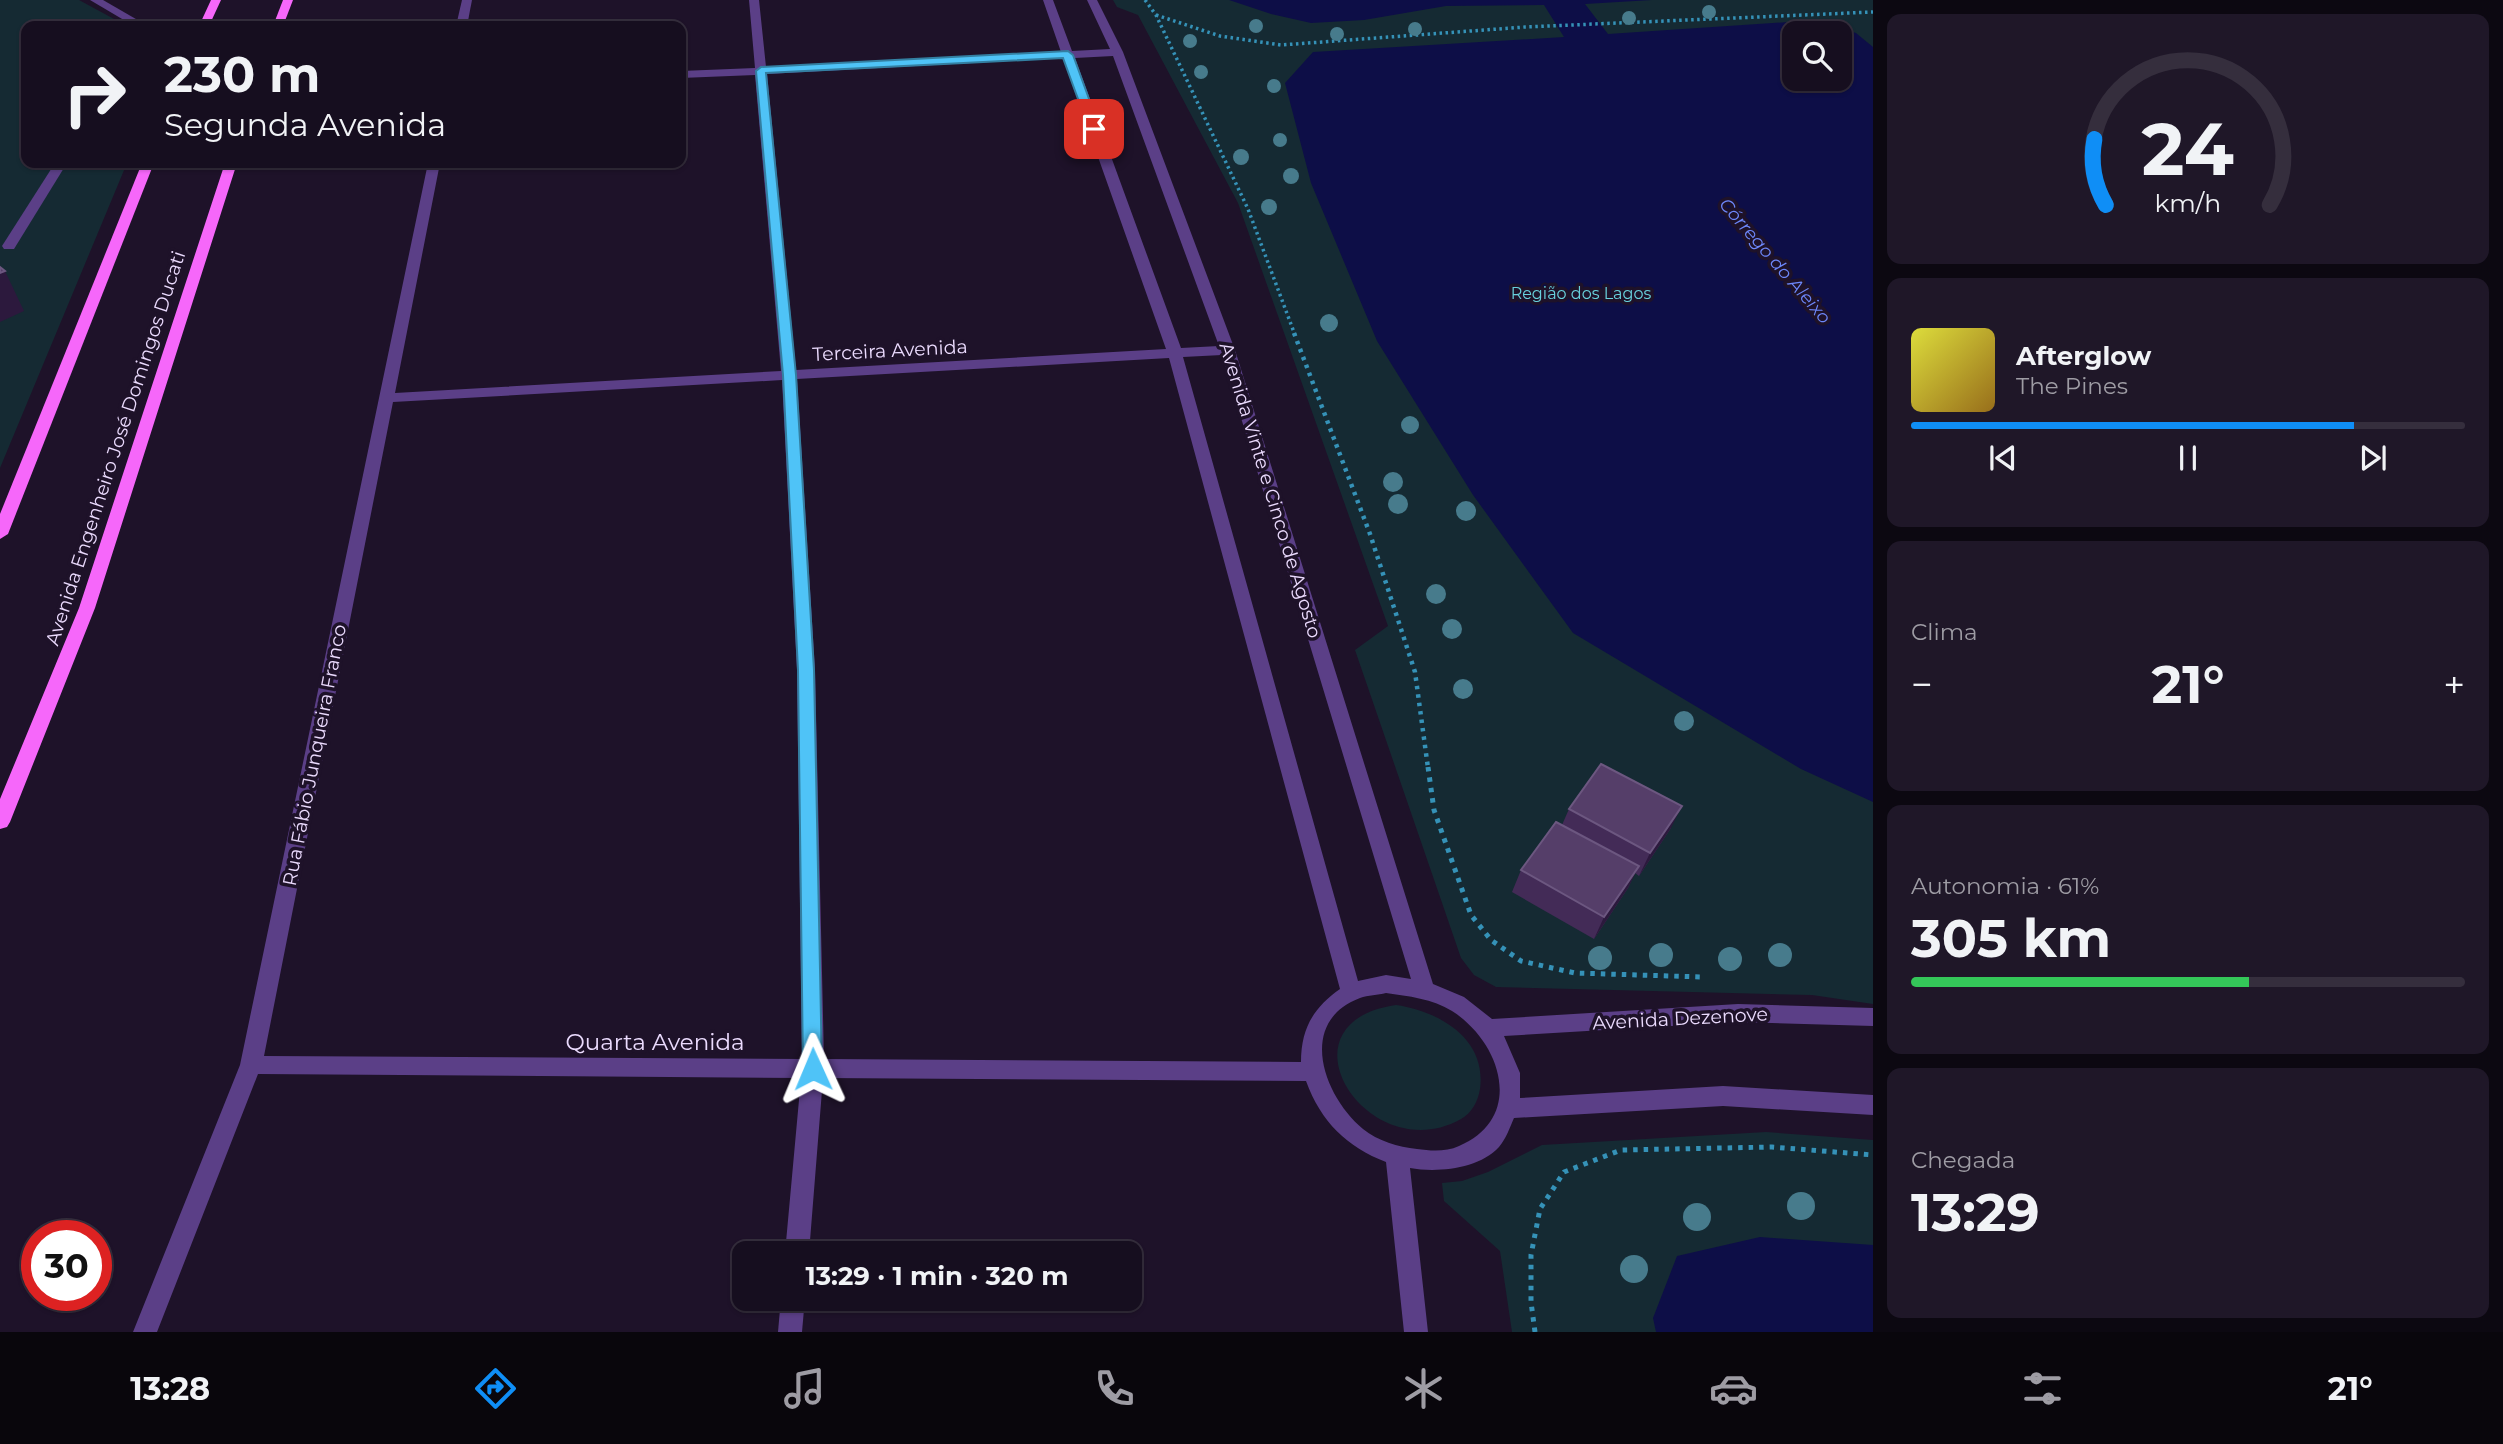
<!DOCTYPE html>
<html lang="pt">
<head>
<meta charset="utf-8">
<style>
	body { margin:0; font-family:Montserrat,sans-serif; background:#1f1728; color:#f1f3f6; height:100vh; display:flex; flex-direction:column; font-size:26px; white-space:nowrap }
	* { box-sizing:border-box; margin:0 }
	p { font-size:23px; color:#9e9ca4 }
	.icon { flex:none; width:38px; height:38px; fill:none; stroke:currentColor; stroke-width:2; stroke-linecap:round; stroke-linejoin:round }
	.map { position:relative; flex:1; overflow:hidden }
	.panel { display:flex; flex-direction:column; gap:14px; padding:14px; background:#0c0811; width:630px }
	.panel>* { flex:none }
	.banner { position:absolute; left:21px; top:21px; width:665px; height:147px; border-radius:14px; box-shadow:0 2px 5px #0004,0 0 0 2px #352e3d; background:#160e1f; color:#f1f3f6; overflow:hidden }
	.controls { position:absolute; left:1782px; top:21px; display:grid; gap:14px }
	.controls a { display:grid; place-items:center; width:70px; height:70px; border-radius:14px; background:#160e1f; box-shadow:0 2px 5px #0004,0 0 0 2px #352e3d; font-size:35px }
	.speed { position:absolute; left:21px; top:1220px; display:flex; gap:14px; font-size:35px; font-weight:700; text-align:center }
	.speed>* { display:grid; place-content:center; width:91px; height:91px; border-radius:50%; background:#160e1f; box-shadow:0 2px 5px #0004,0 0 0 2px #352e3d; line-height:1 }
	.speed .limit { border:10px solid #d22; background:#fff; color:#111 }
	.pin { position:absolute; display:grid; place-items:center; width:60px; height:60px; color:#fff; margin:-30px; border-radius:14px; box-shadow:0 4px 10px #0006 }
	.me { position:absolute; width:77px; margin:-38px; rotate:359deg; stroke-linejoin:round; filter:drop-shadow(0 0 5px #0008) }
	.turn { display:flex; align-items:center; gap:24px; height:147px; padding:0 28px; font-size:32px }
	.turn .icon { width:91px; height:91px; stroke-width:2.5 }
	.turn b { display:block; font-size:49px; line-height:60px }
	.big { font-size:52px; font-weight:700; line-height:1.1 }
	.panel .tile { flex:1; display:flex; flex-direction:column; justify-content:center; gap:10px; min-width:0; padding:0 24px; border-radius:14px; background:#1f1728 }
	.panel .dial { align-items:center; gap:0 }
	.dial svg { height:182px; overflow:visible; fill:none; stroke:#352e3d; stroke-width:7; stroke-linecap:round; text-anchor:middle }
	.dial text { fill:#f1f3f6; stroke:none }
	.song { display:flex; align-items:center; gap:21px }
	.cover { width:84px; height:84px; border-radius:10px; background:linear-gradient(135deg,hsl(60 70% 55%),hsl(40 70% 35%)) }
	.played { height:7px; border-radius:4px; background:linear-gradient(90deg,#0f8ef6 80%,#352e3d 80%) }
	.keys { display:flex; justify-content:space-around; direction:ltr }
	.heat { display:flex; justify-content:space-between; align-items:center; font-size:38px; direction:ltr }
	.charge { height:10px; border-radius:5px; background:linear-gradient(90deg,#34c759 61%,#352e3d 0) }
	.trip { position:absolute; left:732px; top:1241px; width:410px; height:70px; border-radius:14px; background:#160e1f; box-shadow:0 2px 5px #0004,0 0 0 2px #352e3d; font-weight:700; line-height:70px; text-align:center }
	.tabs { display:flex; height:112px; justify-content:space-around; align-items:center; background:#09060c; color:#9e9ca4 }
	.tabs .icon { width:49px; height:49px }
	.tabs .on { color:#0f8ef6 }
	.tabs b { font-size:32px; color:#f1f3f6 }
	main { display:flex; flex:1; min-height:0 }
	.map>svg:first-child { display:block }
</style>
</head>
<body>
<main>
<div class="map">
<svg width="1873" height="1332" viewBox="0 0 1873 1332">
	<rect width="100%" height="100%" fill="#1e1229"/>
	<g fill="#152a33" fill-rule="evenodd">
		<polygon points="0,0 79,0 127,26 26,26 26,163 127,163 0,468"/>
		<path d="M 1113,0 L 1873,0 L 1873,1004 L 1812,995 L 1496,987 L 1474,975 L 1461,958 L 1355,650 L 1388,626 L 1238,203 L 1138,15 L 1117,7 ZM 1794,33 L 1839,33 L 1839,79 L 1794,79 Z"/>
		<path d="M 1396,1005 C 1438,1011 1487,1038 1480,1089 C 1478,1101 1472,1113 1461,1119 C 1369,1171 1272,1023 1396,1005 Z"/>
		<polygon points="1766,1132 1873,1140 1873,1332 1512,1332 1500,1251 1444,1201 1442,1183 1462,1181 1488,1172 1542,1145"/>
	</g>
	<g fill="#0d0e47" fill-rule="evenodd">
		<path d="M 1229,0 L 1652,0 L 1585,4 L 1608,34 L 1818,20 L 1856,33 L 1873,47 L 1873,802 L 1801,769 L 1573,633 L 1473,495 L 1377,341 L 1311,183 L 1285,83 L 1313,52 L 1564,37 L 1544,5 L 1446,6 L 1364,20 L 1311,23 L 1271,14 ZM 1839,33 L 1839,79 L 1794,79 L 1794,33 Z"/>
		<polygon points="1760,1237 1873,1245 1873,1332 1656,1332 1653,1318 1677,1256"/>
	</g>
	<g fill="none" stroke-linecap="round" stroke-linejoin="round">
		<g stroke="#3592b8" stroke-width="3.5" stroke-dasharray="2.5 3.5" stroke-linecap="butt">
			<polyline points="1145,0 1156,15 1248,209 1295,335"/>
			<polyline points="1156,15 1220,36 1281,45 1525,27 1873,12"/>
		</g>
		<polyline stroke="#3592b8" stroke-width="4.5" stroke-dasharray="3.5 5" stroke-linecap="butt" points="1294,333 1370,534 1415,672 1428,768"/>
		<g stroke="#3592b8" stroke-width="5" stroke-dasharray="4.5 6" stroke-linecap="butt">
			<polyline points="1428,767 1434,810 1471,915 1491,940 1521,961 1575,973 1702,977"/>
			<polyline points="1535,1332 1531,1302 1531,1255 1540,1209 1564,1172 1621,1150 1772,1147 1873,1155"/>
		</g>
		<g fill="#5b3f87" fill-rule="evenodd">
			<polygon points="90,0 103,0 148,26 134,26"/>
			<polygon points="462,0 472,0 467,26 456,26"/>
			<path d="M 749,0 L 759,0 L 766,67 L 1061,52 L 1043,0 L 1053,0 L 1072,51 L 1110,49 L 1087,0 L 1097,0 L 1123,52 L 1235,350 L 1433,984 L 1464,997 L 1492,1019 L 1738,1004 L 1873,1008 L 1873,1026 L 1738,1022 L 1504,1036 L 1520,1073 L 1520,1098 L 1723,1086 L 1873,1095 L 1873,1115 L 1723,1106 L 1514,1118 C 1510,1127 1506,1139 1499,1147 C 1479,1169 1437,1173 1410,1168 L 1428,1332 L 1404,1332 L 1386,1162 C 1347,1147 1321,1122 1306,1081 L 823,1078 L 809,1253 L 785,1253 L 801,1078 L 258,1074 L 157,1332 L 133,1332 L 240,1065 L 428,163 L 440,163 L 395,393 L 781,371 L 755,75 L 681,78 L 681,71 L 755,68 ZM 1113,56 L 1219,346 L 1181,348 L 1075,58 ZM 1063,58 L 1166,349 L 796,370 L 767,74 ZM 1222,355 L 1411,979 L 1386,975 L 1358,981 L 1183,357 ZM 1169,358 L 1340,989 C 1313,1008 1301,1029 1301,1062 L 824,1059 L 815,670 L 797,379 ZM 782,380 L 797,670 L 802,1059 L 264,1056 L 393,402 ZM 1386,993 C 1408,996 1433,999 1452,1011 C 1502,1043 1525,1118 1459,1146 C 1446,1152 1431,1151 1417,1149 C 1398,1147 1378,1141 1363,1129 C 1324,1097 1296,1022 1360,998 C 1368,995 1378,995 1386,993 Z"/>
			<polygon points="55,163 67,163 14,249 4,249 2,246"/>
			<polygon points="781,1298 805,1298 802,1332 778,1332"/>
		</g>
		<g fill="#f667fa" fill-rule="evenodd">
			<polygon points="211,0 221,0 209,26 199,26"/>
			<polygon points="283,0 293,0 283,26 273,26"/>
			<polygon points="142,163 154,163 8,534 0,539 0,514"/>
			<polygon points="225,163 237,163 95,608 10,822 7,827 0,829 0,799 79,608"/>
		</g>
	</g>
	<g fill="#477b8c">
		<circle cx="1709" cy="12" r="7"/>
		<circle cx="1629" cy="18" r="7"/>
		<circle cx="1256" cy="26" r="7"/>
		<circle cx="1415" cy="29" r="7"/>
		<circle cx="1337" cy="34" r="7"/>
		<circle cx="1190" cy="41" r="7"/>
		<circle cx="1201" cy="72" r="7"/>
		<circle cx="1274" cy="86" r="7"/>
		<circle cx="1280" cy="140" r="7"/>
		<circle cx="1241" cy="157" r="8"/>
		<circle cx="1291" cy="176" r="8"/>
		<circle cx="1269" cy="207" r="8"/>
		<circle cx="1329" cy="323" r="9"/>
		<circle cx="1410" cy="425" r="9"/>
		<circle cx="1393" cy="482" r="10"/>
		<circle cx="1398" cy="504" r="10"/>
		<circle cx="1466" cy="511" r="10"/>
		<circle cx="1436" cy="594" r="10"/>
		<circle cx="1452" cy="629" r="10"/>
		<circle cx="1463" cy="689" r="10"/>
		<circle cx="1684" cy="721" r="10"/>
		<circle cx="1661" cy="955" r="12"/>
		<circle cx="1780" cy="955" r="12"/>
		<circle cx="1600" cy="958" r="12"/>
		<circle cx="1730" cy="959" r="12"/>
		<circle cx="1801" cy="1206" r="14"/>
		<circle cx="1697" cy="1217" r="14"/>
		<circle cx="1634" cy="1269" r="14"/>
	</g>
	<polygon fill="#432b57" points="1569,809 1671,828 1639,876 1635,873 1628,888 1594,939 1512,892 1521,870 1562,825"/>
	<g fill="#2c193d">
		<polygon points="5,271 24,311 0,322 0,273"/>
		<polygon points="1682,806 1671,828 1639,876 1650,853"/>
		<polygon points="1639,866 1628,888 1594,939 1604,917"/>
	</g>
	<g fill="#553e69" stroke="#6c5780" stroke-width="2">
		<polygon points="0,267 5,271 0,273"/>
		<polygon points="1601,764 1682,806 1650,853 1569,809"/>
		<polygon points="1556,822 1639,866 1604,917 1521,870"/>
	</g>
	<polygon fill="#4fc3f7" stroke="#337fa1" stroke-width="2" points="1068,51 1073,55 1100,129 1098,132 1089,129 1063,58 766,73 796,375 814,670 822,1069 820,1075 813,1078 806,1075 803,1069 798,670 783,375 756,71 761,67"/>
	<g text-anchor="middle" stroke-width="7" stroke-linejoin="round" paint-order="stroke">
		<g font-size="16" fill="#68d1dd" stroke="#1e1229">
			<text x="1581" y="299">Região dos Lagos</text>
		</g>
		<g font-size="18" font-style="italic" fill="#6d87fa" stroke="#1e1229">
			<text transform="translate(1775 261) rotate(49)" y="6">Córrego do Aleixo</text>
		</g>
		<g font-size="19" fill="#ebdbfe" stroke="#1e1229">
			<text transform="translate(890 350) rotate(-3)" y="7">Terceira Avenida</text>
			<text transform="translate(115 448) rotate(-72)" y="7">Avenida Engenheiro José Domingos Ducati</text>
			<text transform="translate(1271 490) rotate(73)" y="7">Avenida Vinte e Cinco de Agosto</text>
			<text transform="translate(314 755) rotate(-79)" y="7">Rua Fábio Junqueira Franco</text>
			<text transform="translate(1680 1018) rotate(-3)" y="7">Avenida Dezenove</text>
		</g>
		<g font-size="23" fill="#ebdbfe" stroke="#1e1229">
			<text x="655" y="1050">Quarta Avenida</text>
		</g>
	</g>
</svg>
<div class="controls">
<a><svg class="icon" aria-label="search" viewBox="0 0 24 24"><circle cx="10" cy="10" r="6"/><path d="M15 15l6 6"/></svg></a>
</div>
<div class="speed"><div class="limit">30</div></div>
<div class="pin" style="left:1094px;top:129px;background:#d93025"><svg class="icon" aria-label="arrive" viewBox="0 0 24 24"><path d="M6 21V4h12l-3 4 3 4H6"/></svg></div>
<svg class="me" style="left:813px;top:1069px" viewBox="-20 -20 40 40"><path d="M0-17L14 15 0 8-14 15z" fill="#4fc3f7" stroke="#fff" stroke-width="4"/></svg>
<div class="trip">13:29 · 1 min · 320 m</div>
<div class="banner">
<div class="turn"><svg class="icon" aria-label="right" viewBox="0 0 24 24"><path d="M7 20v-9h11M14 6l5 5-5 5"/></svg><div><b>230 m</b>Segunda Avenida</div></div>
</div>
</div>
<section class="panel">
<div class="tile dial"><svg viewBox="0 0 100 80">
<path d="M14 69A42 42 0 1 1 86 69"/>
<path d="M14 69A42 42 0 0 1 9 40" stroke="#0f8ef6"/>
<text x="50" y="56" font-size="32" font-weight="700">24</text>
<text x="50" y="72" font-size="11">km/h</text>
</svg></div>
<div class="tile">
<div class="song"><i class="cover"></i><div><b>Afterglow</b><p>The Pines</p></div></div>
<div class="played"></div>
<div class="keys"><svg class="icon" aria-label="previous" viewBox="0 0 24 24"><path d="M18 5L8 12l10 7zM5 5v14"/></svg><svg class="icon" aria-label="pause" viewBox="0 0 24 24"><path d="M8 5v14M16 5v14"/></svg><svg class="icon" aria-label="next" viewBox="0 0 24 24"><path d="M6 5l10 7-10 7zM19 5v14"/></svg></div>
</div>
<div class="tile"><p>Clima</p>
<div class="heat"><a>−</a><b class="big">21°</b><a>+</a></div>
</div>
<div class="tile"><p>Autonomia · 61%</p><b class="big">305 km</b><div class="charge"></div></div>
<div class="tile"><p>Chegada</p><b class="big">13:29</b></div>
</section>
</main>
<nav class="tabs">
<b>13:28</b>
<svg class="icon on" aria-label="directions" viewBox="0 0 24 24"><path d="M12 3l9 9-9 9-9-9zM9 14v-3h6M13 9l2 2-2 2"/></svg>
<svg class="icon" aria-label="music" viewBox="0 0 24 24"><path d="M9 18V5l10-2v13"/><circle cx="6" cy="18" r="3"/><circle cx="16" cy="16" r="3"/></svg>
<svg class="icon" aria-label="phone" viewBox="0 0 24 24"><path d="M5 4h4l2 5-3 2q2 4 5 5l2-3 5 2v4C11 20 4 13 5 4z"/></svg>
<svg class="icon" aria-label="climate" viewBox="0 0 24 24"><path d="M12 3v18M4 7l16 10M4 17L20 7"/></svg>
<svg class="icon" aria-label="car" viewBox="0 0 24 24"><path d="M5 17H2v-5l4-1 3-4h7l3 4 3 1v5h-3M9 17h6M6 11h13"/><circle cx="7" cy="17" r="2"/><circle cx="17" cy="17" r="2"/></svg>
<svg class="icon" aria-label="filters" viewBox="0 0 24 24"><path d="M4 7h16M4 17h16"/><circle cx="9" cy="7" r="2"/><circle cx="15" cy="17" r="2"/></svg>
<b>21°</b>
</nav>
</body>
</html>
